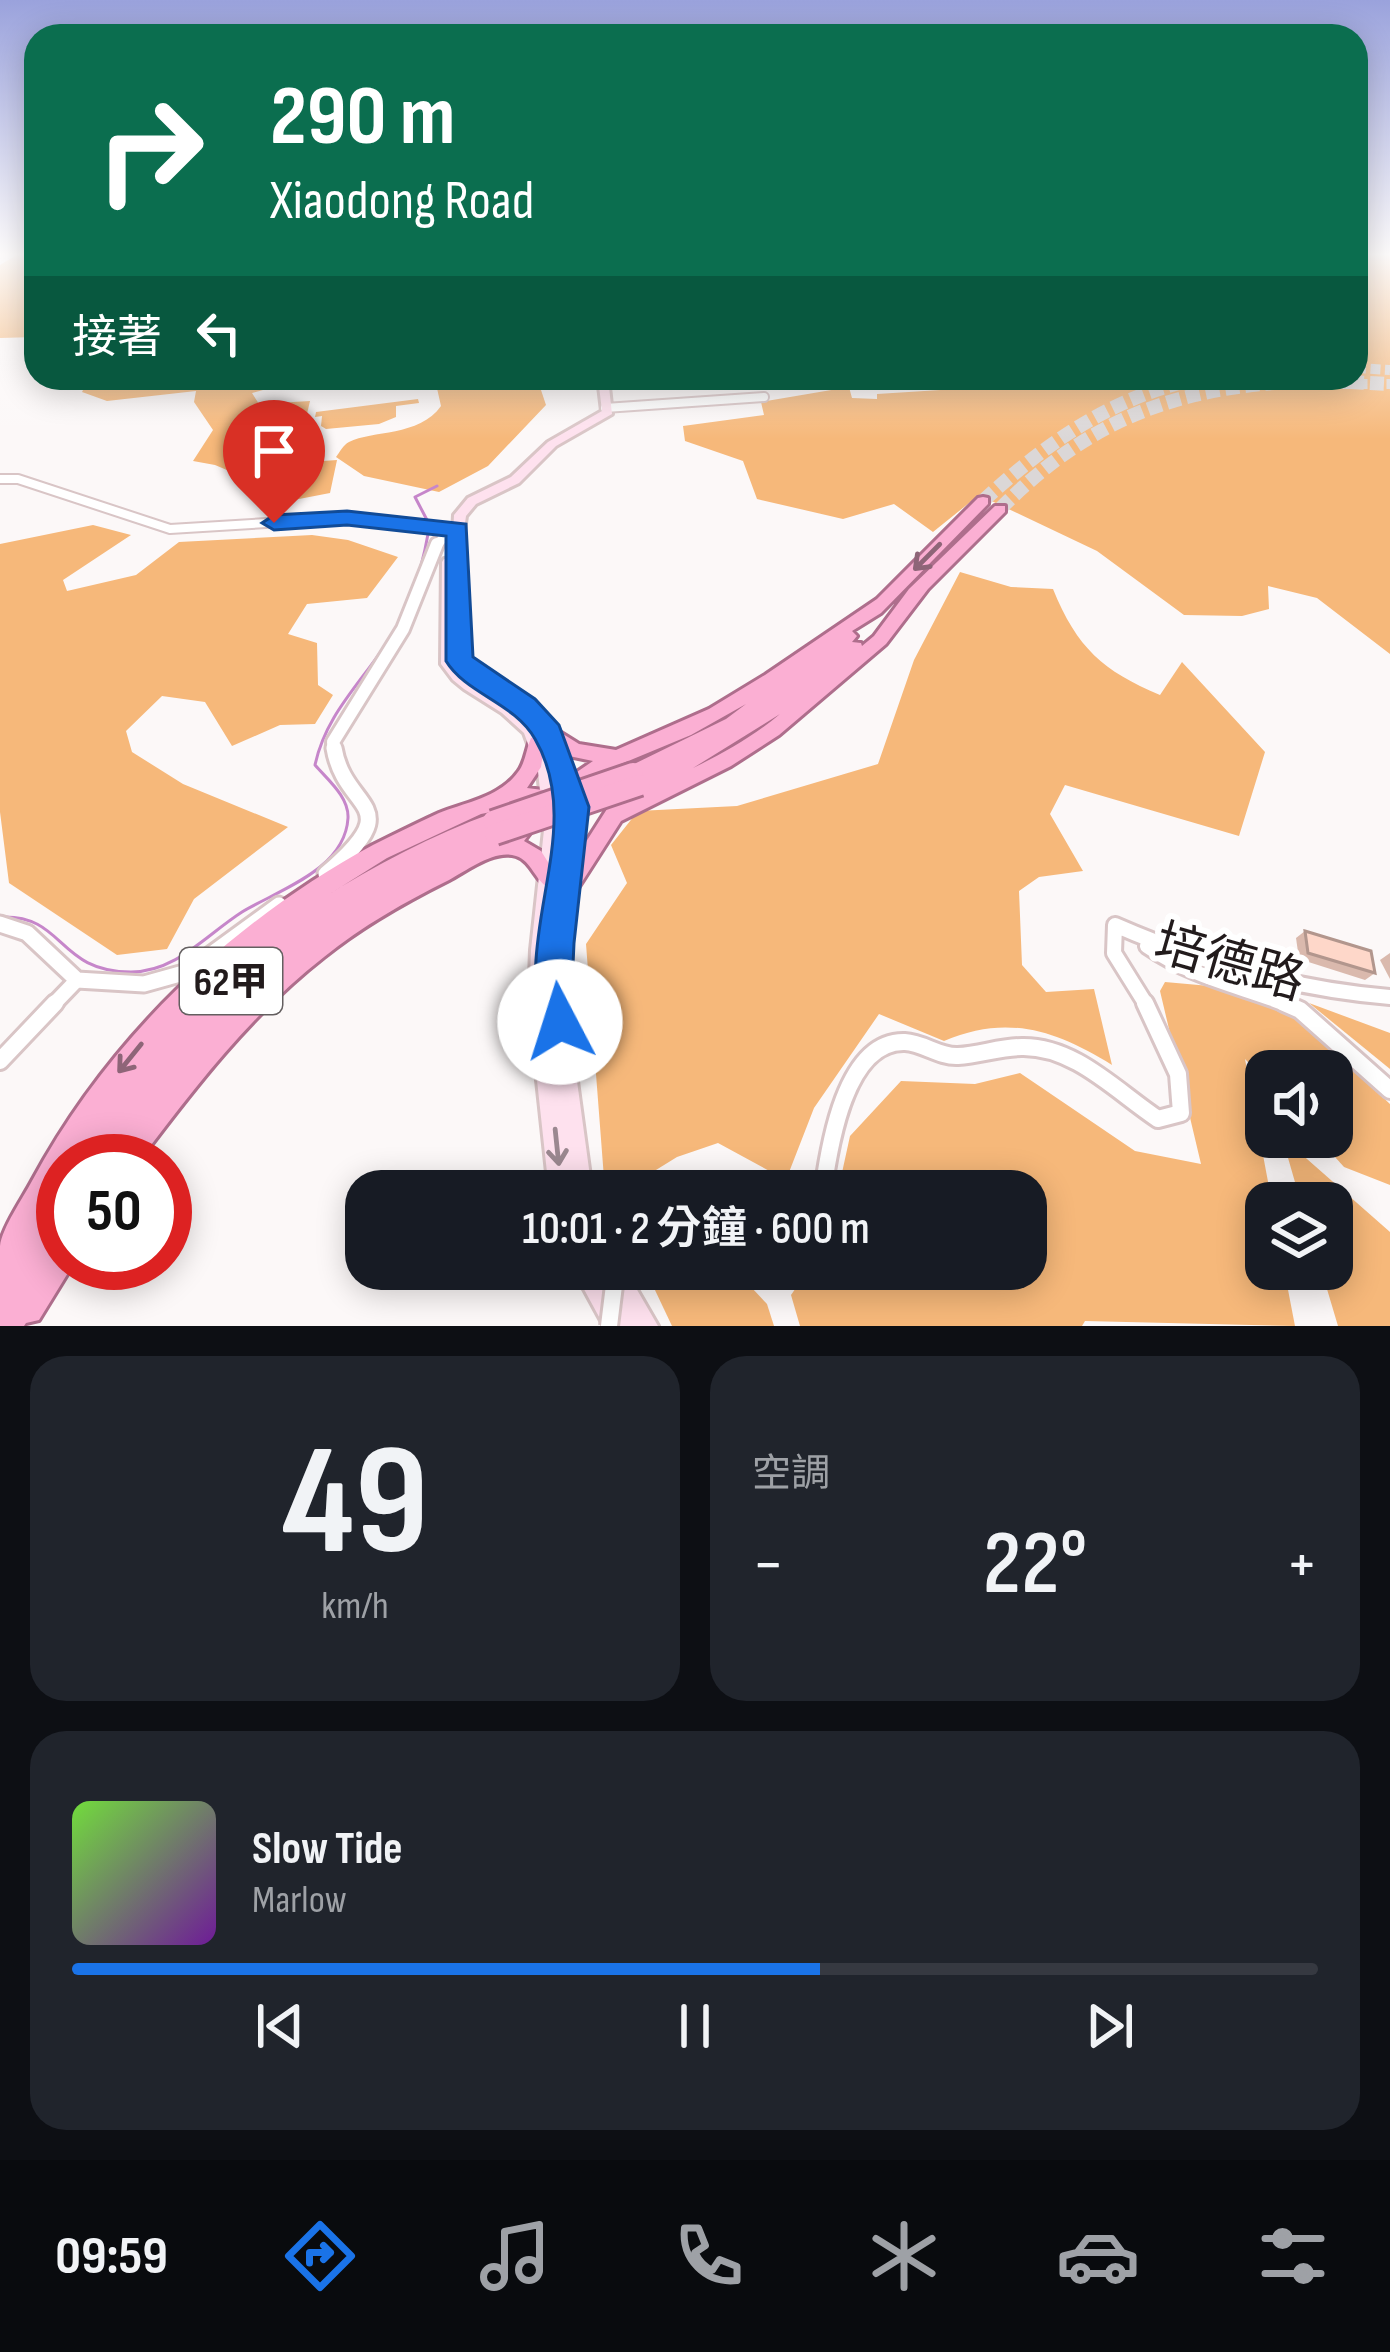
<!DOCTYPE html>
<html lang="zh-TW">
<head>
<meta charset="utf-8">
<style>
	body { margin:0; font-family:"Sofia Sans Condensed","Noto Sans TC",sans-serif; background:#20242c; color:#f1f3f6; height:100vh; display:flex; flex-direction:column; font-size:45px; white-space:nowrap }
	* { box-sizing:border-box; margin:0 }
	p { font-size:39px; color:#9ea1a6 }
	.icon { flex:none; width:66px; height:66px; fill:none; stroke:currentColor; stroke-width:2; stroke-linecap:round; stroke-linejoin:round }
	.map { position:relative; height:1326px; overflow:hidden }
	.side { display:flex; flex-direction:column; gap:30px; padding:30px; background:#0d0f14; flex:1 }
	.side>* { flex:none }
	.banner { position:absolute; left:24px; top:24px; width:1344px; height:366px; border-radius:36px; box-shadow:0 6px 30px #0003; background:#0b6e4f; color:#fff; overflow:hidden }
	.tools { position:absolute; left:1245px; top:1050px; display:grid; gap:24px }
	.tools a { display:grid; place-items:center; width:108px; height:108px; border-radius:24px; background:#171b24; box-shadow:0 6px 30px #0003; font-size:60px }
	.speed { position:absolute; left:36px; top:1134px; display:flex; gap:24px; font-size:60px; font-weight:700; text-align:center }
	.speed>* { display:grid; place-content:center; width:156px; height:156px; border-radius:50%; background:#171b24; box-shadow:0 6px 30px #0003; line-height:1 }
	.speed .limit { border:18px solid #d22; background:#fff; color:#111 }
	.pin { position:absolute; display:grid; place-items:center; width:102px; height:102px; color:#fff; margin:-123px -51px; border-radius:50% 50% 50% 0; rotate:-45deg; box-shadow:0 0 12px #0007 }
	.pin .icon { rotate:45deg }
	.me { position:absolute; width:132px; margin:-66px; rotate:355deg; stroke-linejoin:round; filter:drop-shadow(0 0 9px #0008) }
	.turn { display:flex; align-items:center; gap:42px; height:252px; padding:0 48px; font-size:54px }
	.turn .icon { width:156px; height:156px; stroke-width:2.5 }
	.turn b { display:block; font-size:84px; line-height:102px }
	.then { display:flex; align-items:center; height:114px; padding:0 48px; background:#0003; gap:24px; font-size:45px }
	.big { font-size:90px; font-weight:600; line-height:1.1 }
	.side .tile { flex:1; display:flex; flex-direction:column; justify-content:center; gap:18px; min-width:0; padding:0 42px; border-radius:36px; background:#20242c }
	.side .dial { align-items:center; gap:0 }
	.dial b { font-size:156px; line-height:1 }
	.song { display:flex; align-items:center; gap:36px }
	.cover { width:144px; height:144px; border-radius:18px; background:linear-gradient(135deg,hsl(100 70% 55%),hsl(280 70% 35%)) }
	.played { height:12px; border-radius:6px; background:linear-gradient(90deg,#1a73e8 60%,#363941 60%) }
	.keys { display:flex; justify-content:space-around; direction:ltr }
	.heat { display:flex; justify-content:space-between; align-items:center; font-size:66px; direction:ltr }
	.side .tiles { flex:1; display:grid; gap:30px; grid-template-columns:1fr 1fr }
	.tile:last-child { grid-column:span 2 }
	.trip { position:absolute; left:345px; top:1170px; width:702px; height:120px; border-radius:36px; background:#171b24; box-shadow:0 6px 30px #0003; font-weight:600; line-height:120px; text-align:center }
	.dock { display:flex; height:192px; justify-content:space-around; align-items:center; background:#090b0e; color:#9ea1a6 }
	.dock .icon { width:84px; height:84px }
	.dock .current { color:#1a73e8 }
	.dock b { font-size:54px; color:#f1f3f6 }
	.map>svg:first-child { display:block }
</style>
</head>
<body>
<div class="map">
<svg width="1390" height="1326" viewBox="0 0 1390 1326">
	<rect width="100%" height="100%" fill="#fcf8f8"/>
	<g fill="#f6b87a">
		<polygon points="11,253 36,253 36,337 0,338 0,265 15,256"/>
		<polygon points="1356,253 1390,253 1390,654 1317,598 1268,586 1269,609 1242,616 1184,615 1097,551 979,495 933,532 894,504 843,519 757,499 743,461 685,441 683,426 764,415 761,402 849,387 852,398 877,399 877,394 956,389 951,378 1356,378"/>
		<polygon points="89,378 306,378 252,393 259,404 310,401 303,431 248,443 253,449 286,448 323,461 337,460 330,493 268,505 258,483 215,465 193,461 213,430 194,402 196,391 107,401 82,392"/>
		<path d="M 442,378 L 537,378 L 546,405 L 488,466 L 439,492 L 364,476 L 336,457 C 340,452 343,445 349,442 C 372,430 419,437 441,406 L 436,384 Z"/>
		<polygon points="418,399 419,403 396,406 396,417 379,424 326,429 321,426 322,416 315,417 316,412"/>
		<polygon points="93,525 131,535 63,580 67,591 136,575 179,542 312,535 348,540 398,557 367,598 307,604 288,634 317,643 318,685 333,695 315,724 280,725 232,746 205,702 162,696 126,731 132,752 183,784 288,827 194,899 167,949 117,955 9,883 0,812 0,544"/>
		<path d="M 960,572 L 1011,587 L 1053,589 C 1077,648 1103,671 1160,695 L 1182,662 L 1265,752 L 1239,836 L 1065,785 L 1050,814 L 1083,871 L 1039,877 L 1019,891 L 1022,965 L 1046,992 L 1094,989 L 1112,1065 C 1055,1030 1007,1014 944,1041 L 879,1014 L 814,1108 L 786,1180 L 718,1143 L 677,1157 L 622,1191 L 605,1191 L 586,944 L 627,883 L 611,845 L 638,811 L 737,806 L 878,764 L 914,660 Z"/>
		<polygon points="1165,982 1221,987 1301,1021 1390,1104 1390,1185 1344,1167 1317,1137 1332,1137 1332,1071 1266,1071 1266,1081 1245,1059 1272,1203 1266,1203 1266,1269 1284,1269 1295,1326 1085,1321 1082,1326 800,1326 791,1295 809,1269 1026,1269 1026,1191 838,1191 850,1136 901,1081 975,1084 1020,1073 1135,1151 1201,1164 1160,991"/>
		<polygon points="1309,1003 1390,1033 1390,1069"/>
		<polygon points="1282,1137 1390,1232 1390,1326 1338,1326 1321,1269 1332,1269 1332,1203 1301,1203"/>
		<polygon points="645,1269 734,1269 767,1304 774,1326 672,1326"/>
	</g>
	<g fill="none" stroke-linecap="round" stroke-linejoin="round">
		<g stroke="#c686ca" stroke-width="3">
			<polyline points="427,520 415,497 437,486"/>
			<path d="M 2,917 C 65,915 57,972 131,972 C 176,972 206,935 242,912 C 278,890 345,870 348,818 C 349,797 328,780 315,765 C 325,718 356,688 382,650 C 406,616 421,575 428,534"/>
		</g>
		<g stroke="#dbd7d7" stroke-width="10" stroke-dasharray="10 4.5" stroke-linecap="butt">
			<polyline points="1356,368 1390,370"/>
			<polyline points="1175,384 1200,378"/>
			<polyline points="1256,384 1390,384"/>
		</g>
		<g stroke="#dbd7d7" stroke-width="14" stroke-dasharray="14 6" stroke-linecap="butt">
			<polyline points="1330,381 1390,384"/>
			<path d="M 983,501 C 1044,445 1106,401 1187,381"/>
			<path d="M 1000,509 C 1091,418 1176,387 1304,381"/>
		</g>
		<defs>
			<g id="minor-far2">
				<polyline points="605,408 764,397"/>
				<polyline points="0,479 18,479 170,529 347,518 449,530"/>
			</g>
			<g id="minor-far1">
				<path d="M 1147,946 C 1193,978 1241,986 1291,1006"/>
				<polyline points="52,1006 77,980"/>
				<path d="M 1147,1006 L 1114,953 L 1115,925 C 1204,964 1293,989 1390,997"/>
			</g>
			<g id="minor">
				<polyline points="1284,1003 1300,1010 1390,1090"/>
				<polyline points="0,1061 55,1003"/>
				<polyline points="689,1191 697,1191"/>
				<path d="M 823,1191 C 829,1147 845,1040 905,1042 C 924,1043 939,1057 958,1056 C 980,1055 1000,1047 1022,1047 C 1075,1046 1117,1092 1158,1119 L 1181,1113 L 1178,1074 L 1145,1003"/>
			</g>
			<polyline id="tertiary-far2" points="436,547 449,530 458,530"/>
			<polyline id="tertiary-far1" points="334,751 333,742 403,629 437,544"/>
			<g id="tertiary">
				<path d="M 326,874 C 410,802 345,813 334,748"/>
				<polyline points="0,924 27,933 77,980 144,984 187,972 279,905"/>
			</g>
			<g id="secondary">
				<path d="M 598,378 L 608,378 L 612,414 L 556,446 L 519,483 L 476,504 L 466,516 L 464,530 L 466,659 L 531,703 L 555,729 L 582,807 L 564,986 L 592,1191 L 549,1191 L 529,1006 L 531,950 L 544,830 L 538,771 L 524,733 L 502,713 L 464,689 L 453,680 L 441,664 L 442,562 L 444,559 L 452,558 L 454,515 L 468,498 L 511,477 L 548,442 L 602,411 ZM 556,777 L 564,807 L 561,836 L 560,801 Z"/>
				<polygon points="573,1269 599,1269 601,1272 602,1269 625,1269 658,1326 604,1326"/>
			</g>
			<path id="trunk" d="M 983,497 L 988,498 L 988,504 L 881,613 L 852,631 L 857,636 L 852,642 L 861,643 L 862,646 L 874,636 L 909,589 L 995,506 L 1005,506 L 1005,512 L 928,589 L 886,644 L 779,735 L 731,766 L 621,821 L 571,899 L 564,902 L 557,899 L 554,892 L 607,809 L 620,803 L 618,797 L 620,791 L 632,788 L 633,781 L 626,778 L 624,773 L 626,768 L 726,719 L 746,704 L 691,735 L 609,769 L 587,785 L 570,807 L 563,809 L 530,804 L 481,814 L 387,858 L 320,900 C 375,865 432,835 493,813 L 500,815 L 503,821 L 500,827 L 504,832 L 520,824 L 527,827 L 530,833 L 524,841 L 541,851 L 558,878 L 555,885 L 548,887 C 535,881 532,861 516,856 C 495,849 468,870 449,880 C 405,902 362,926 324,957 C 251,1014 194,1088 139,1161 L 63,1161 L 61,1180 L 63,1179 L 63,1263 L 74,1263 L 39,1320 L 26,1323 L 24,1326 L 0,1326 C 0,1303 0,1272 0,1246 C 2,1228 23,1198 32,1181 C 109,1038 231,922 373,845 C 395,834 417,823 439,813 C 467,802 500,797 518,772 C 526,762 526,749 531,738 L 542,737 L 540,734 L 543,729 L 549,727 L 555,729 L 579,744 L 616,750 L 709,709 L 765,675 L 877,599 L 978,498 ZM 780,714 C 754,736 724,753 693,768 ZM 545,740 L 569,756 L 593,761 L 574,774 L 559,792 L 527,788 L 541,767 Z"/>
		</defs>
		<use href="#minor-far2" stroke="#d9c5c6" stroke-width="12"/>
		<use href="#minor-far1" stroke="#d9c5c6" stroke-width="20"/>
		<use href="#minor" stroke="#d9c5c6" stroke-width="22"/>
		<use href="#tertiary-far2" stroke="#d9c5c6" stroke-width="14"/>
		<use href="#tertiary-far1" stroke="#d9c5c6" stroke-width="18"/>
		<use href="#tertiary" stroke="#d9c5c6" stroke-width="21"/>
		<use href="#secondary" stroke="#d9c5c6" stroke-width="6"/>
		<use href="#trunk" stroke="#ae6e8c" stroke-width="6"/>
		<use href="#minor-far2" stroke="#fff" stroke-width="8"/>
		<use href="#minor-far1" stroke="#fff" stroke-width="14"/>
		<use href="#minor" stroke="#fff" stroke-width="16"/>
		<use href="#tertiary-far2" stroke="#fff" stroke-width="9"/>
		<use href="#tertiary-far1" stroke="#fff" stroke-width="12"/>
		<use href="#tertiary" stroke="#fff" stroke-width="15"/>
		<use href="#secondary" fill="#fee1ee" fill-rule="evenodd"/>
		<use href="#trunk" fill="#fbafd3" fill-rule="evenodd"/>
		<defs>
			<polyline id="minor-bridge" points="609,1326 616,1269"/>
			<g id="trunk-bridge">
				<polyline points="493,821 633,773"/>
				<polyline points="495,834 640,785"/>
			</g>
		</defs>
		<use href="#minor-bridge" stroke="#d9c5c6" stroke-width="22" stroke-linecap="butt"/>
		<use href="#trunk-bridge" stroke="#ae6e8c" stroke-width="26" stroke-linecap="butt"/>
		<use href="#minor-bridge" stroke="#fff" stroke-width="16"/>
		<use href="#trunk-bridge" stroke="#fbafd3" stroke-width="20"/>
	</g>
	<g fill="#dab9ad">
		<polygon points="1305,931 1375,973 1365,980 1299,959 1296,938"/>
		<polygon points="1390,953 1390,979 1380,960"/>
	</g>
	<polygon fill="#fed7c9" stroke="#b2968d" stroke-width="3" points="1305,931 1371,951 1375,973 1308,953"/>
	<defs><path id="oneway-shaft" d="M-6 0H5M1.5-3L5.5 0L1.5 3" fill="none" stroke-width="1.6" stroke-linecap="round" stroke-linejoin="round" transform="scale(3)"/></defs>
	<g stroke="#8e6578">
		<use href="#oneway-shaft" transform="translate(927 557) rotate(135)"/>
		<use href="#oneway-shaft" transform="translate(130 1058) rotate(129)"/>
	</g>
	<use stroke="#9b8890" href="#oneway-shaft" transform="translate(557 1147) rotate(84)"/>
	<linearGradient id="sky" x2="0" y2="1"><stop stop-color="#9aa2dc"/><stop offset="0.58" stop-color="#fefcfc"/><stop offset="1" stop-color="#fefcfc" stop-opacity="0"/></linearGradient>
	<rect width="1390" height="439" fill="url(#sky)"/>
	<path fill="#1a73e8" stroke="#114b97" stroke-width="3" d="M 347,511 L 466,524 L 473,657 L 535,699 L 559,725 L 589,807 L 574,943 L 572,986 L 579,1022 L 574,1036 L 560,1041 L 547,1036 C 507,940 589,832 535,739 C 515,703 466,694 446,661 L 446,536 L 347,525 L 274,530 L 262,523 L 274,515 Z"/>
	<g text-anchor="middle" stroke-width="12" stroke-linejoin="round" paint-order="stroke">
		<rect fill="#fff" stroke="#645f60" stroke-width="3" x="180" y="948" width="102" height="66" rx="9"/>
		<g font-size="39" font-weight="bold" fill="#221b1c">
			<text x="231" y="995">62甲</text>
		</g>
		<g font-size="51" fill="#221b1c" stroke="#fff">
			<text transform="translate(1230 961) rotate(16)" y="18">培德路</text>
		</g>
	</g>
</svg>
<div class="tools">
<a><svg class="icon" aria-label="sound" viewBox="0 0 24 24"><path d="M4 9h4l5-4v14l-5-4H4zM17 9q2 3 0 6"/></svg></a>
<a><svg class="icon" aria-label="layers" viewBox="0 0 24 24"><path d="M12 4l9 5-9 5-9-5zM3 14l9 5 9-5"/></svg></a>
</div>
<div class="speed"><div class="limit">50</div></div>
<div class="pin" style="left:274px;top:523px;background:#d93025"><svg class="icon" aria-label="arrive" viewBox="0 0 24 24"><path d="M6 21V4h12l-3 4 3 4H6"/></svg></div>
<svg class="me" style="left:560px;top:1022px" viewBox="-20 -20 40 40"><circle r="19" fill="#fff"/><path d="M0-13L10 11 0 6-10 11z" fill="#1a73e8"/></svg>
<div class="trip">10:01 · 2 分鐘 · 600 m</div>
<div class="banner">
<div class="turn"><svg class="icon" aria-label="right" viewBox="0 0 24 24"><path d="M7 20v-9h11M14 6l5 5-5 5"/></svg><div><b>290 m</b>Xiaodong Road</div></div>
<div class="then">接著<svg class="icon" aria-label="left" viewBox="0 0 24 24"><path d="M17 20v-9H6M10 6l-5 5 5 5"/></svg></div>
</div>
</div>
<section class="side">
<div class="tiles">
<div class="tile dial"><b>49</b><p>km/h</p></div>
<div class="tile"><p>空調</p>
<div class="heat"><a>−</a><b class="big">22°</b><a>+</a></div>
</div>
<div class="tile">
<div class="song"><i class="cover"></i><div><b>Slow Tide</b><p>Marlow</p></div></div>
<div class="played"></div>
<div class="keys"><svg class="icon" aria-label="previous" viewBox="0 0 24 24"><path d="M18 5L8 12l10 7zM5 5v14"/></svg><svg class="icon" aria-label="pause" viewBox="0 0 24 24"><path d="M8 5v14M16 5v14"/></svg><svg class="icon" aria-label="next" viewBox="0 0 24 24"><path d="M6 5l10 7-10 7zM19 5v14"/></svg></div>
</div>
</div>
</section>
<nav class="dock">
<b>09:59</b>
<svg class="icon current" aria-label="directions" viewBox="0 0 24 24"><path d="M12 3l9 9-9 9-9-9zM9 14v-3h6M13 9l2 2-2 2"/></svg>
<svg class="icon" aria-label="music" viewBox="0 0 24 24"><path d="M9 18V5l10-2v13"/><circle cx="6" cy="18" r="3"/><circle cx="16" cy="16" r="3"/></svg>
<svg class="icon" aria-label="phone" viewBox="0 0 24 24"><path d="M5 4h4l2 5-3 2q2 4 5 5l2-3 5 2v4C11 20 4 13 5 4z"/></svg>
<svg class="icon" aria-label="climate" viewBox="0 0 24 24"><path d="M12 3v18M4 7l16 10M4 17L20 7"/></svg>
<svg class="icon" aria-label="car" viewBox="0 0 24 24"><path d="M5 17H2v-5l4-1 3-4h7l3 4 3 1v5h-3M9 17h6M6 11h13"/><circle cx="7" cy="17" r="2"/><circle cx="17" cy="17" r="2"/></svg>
<svg class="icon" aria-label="filters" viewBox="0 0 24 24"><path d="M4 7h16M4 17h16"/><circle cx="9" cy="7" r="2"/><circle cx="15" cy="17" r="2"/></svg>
</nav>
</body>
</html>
